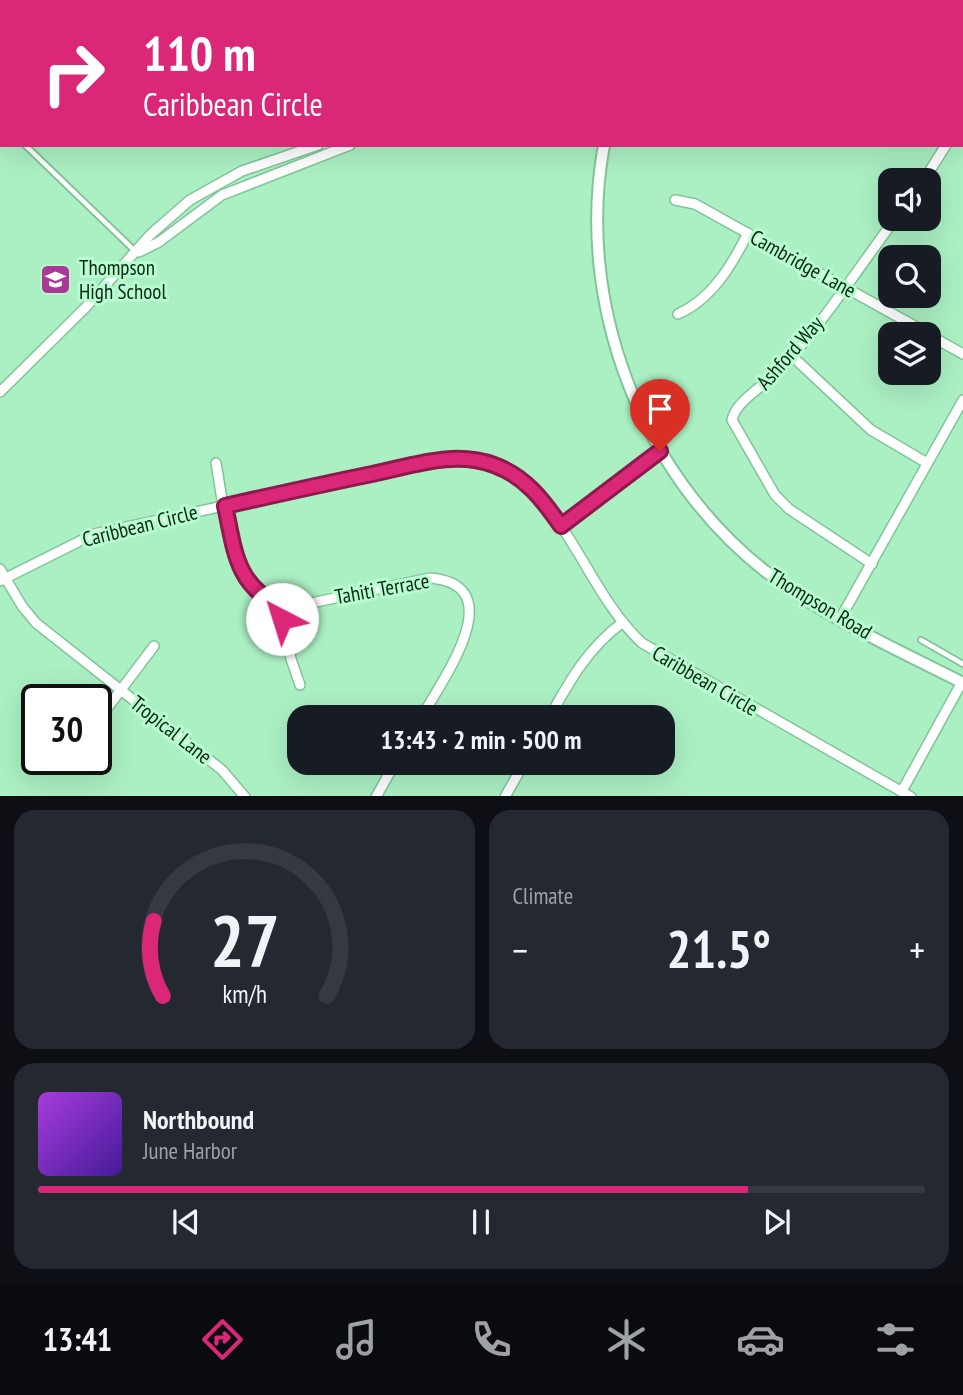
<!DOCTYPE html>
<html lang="en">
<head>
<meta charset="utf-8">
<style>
	body { margin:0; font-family:"PT Sans Narrow",sans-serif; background:#242831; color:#f1f3f6; height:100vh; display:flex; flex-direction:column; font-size:26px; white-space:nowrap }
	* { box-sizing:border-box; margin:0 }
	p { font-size:23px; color:#9ea1a6 }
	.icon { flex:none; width:38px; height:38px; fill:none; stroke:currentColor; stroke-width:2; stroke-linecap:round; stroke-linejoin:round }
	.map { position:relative; height:796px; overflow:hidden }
	.details { display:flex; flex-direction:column; gap:14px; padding:14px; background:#0d0f14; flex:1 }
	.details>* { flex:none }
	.banner { position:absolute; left:0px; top:0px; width:964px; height:147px; box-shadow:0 7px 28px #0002; background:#db2777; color:#fff; overflow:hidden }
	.fabs { position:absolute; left:878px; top:168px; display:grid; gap:14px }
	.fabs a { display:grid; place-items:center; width:63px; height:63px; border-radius:14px; background:#171b24; box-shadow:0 7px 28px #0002; font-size:35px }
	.speed { position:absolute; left:21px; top:684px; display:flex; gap:14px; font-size:35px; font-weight:700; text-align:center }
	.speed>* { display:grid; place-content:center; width:91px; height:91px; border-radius:50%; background:#171b24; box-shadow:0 7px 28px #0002; line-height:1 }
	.speed .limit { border:4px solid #111; border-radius:10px; background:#fff; color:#111 }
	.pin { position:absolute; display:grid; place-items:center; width:60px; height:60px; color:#fff; margin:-72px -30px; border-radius:50% 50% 50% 0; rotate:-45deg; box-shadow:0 0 7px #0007 }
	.pin .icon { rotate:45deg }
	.me { position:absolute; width:77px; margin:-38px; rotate:320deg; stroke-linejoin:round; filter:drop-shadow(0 0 5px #0008) }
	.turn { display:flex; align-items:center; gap:24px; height:147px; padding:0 28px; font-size:32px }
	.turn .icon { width:91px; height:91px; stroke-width:2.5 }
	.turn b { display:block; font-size:49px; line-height:60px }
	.big { font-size:52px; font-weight:800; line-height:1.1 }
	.details .tile { flex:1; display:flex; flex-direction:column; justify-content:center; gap:10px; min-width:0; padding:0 24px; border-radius:21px; background:#242831 }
	.details .dial { align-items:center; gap:0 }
	.dial svg { height:182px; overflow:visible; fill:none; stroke:#363941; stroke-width:7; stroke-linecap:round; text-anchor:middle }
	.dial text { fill:#f1f3f6; stroke:none }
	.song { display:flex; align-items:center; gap:21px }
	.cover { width:84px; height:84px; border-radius:10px; background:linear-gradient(135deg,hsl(280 70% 55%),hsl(260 70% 35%)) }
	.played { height:7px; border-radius:4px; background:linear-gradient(90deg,#db2777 80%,#363941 80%) }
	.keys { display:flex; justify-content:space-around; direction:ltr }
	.heat { display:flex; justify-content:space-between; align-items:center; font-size:38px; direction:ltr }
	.details .tiles { flex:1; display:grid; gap:14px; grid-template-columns:1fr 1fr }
	.tile:last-child { grid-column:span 2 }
	.trip { position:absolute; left:287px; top:705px; width:388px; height:70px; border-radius:21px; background:#171b24; box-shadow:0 7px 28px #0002; font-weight:800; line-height:70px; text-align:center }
	.tabs { display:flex; height:112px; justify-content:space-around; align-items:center; background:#090b0e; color:#9ea1a6 }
	.tabs .icon { width:49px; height:49px }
	.tabs .on { color:#db2777 }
	.tabs b { font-size:32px; color:#f1f3f6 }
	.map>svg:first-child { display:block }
</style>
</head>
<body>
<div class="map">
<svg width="963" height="797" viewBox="0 0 963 797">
	<rect width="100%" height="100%" fill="#abf0c3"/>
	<polygon fill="#f39bde" points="0,0 112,0 2,2 2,67"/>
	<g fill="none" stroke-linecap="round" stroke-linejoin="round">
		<defs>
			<g id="service">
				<polyline points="0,125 2,126"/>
				<polyline points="25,145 136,252"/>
				<polyline points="921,640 963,664"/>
			</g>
			<g id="minor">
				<polyline points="701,0 703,2"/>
				<polyline points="487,2 489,0"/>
				<polyline points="505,2 506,0"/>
				<polyline points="962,68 963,68"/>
				<polyline points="962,116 963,115"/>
				<polyline points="924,180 946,145"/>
				<polyline points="675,200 695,204 929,334"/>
				<polyline points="139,252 159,242 222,195 350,145"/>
				<path d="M 678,314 C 712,299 732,265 748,233"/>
				<polyline points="929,335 963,354"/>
				<polyline points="792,356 871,430 927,463"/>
				<polyline points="0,392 86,307 150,235 190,200 242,171 318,145"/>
				<path d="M 216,463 C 225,511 230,609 297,606 L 430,578 C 514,585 440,683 421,718"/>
				<polyline points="561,526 660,451"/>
				<path d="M 872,564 L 789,509 L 775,495 L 732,420 C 736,400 766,385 780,370 C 822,324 858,269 895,219"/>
				<polyline points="0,569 22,606 36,623 222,770 245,797"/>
				<path d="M 0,581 L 94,534 L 436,460 C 558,446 571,577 642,643 L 911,797"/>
				<polyline points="281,607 291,659 300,685"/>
				<polyline points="840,619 963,400"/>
				<path d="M 549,718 C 570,680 588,648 623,622"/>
				<polyline points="96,723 154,646"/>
				<polyline points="902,791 962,682"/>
				<polyline points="376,797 395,763"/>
				<polyline points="505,797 524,763"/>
			</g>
			<g id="tertiary">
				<polyline points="656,2 657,0"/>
				<path d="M 604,145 C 575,301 640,473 765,571 C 824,617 896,649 963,683"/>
			</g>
		</defs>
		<use href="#service" stroke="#81c499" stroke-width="8"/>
		<use href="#minor" stroke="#81c499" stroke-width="12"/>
		<use href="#tertiary" stroke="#81c499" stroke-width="14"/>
		<use href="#service" stroke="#fff" stroke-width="4.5"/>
		<use href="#minor" stroke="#fff" stroke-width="9"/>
		<use href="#tertiary" stroke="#fff" stroke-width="10"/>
	</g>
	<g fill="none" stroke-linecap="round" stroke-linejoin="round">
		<defs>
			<path id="route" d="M 282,619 L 281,607 C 235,584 235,551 225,506 C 274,495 323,484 372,474 C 412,466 454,450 494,465 C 525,476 543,500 561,526 L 660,451"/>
		</defs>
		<use href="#route" stroke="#8e194d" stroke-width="18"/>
		<use href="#route" stroke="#db2777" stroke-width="12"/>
	</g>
	<defs>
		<symbol id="school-square" viewBox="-11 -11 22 22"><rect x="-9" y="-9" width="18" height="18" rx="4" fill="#a93995" stroke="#b8fdd0"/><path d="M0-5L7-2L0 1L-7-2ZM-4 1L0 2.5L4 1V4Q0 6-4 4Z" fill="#fff"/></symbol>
	</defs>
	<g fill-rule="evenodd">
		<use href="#school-square" x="38" y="262" width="35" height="35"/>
	</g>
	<g text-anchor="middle" stroke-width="6" stroke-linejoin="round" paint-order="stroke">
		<g font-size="21" fill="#0b2717" stroke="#b8fdd0">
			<text transform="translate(803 264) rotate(29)" y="7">Cambridge Lane</text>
			<text transform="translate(790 353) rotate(-49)" y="7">Ashford Way</text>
			<text transform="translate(140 526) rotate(-14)" y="7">Caribbean Circle</text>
			<text transform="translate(382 589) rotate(-10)" y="7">Tahiti Terrace</text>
			<text transform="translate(820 604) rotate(31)" y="7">Thompson Road</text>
			<text transform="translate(705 681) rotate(30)" y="7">Caribbean Circle</text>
			<text transform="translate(171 730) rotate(38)" y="7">Tropical Lane</text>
		</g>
		<g font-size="21" fill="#0b2717" stroke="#b8fdd0" text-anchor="start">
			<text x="79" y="275">Thompson<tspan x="79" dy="24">High School</tspan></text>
		</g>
	</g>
</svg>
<div class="fabs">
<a><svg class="icon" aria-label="sound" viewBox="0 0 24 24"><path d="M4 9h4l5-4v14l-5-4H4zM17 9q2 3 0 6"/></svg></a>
<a><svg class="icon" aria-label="search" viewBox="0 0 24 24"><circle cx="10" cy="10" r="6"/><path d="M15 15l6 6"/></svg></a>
<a><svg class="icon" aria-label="layers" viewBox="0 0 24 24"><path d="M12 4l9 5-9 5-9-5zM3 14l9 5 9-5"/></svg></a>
</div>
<div class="speed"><div class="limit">30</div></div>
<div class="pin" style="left:660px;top:451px;background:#d93025"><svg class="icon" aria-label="arrive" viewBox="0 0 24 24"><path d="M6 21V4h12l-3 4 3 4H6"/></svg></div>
<svg class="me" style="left:282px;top:619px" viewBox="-20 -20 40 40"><circle r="19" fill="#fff"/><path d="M0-13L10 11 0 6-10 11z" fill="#db2777"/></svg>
<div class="trip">13:43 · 2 min · 500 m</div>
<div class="banner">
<div class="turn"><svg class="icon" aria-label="right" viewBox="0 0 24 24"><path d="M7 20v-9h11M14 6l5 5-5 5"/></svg><div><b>110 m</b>Caribbean Circle</div></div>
</div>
</div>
<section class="details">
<div class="tiles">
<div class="tile dial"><svg viewBox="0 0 100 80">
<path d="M14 69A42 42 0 1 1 86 69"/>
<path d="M14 69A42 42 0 0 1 10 36" stroke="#db2777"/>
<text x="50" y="56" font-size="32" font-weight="700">27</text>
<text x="50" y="72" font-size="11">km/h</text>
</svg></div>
<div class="tile"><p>Climate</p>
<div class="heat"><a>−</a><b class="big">21.5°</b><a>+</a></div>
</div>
<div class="tile">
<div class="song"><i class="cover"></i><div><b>Northbound</b><p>June Harbor</p></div></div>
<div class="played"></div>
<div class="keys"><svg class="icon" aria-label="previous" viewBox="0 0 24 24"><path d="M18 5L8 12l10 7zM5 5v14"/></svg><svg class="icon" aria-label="pause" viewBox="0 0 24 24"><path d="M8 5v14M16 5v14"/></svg><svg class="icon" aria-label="next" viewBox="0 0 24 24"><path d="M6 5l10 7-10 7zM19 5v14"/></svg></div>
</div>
</div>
</section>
<nav class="tabs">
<b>13:41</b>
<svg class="icon on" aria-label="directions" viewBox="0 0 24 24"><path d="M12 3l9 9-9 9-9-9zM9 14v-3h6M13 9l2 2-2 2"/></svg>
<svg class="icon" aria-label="music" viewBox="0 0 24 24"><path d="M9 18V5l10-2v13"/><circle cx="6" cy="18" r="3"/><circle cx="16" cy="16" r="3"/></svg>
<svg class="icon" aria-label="phone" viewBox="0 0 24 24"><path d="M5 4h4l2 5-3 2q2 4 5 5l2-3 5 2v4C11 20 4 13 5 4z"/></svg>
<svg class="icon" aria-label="climate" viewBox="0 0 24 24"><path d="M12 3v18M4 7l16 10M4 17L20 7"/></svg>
<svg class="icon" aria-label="car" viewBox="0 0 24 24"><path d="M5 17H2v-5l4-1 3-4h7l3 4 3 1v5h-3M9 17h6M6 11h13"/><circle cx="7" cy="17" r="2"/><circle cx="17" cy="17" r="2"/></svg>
<svg class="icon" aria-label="filters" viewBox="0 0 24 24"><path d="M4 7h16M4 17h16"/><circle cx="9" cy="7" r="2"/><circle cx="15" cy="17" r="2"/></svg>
</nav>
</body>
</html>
